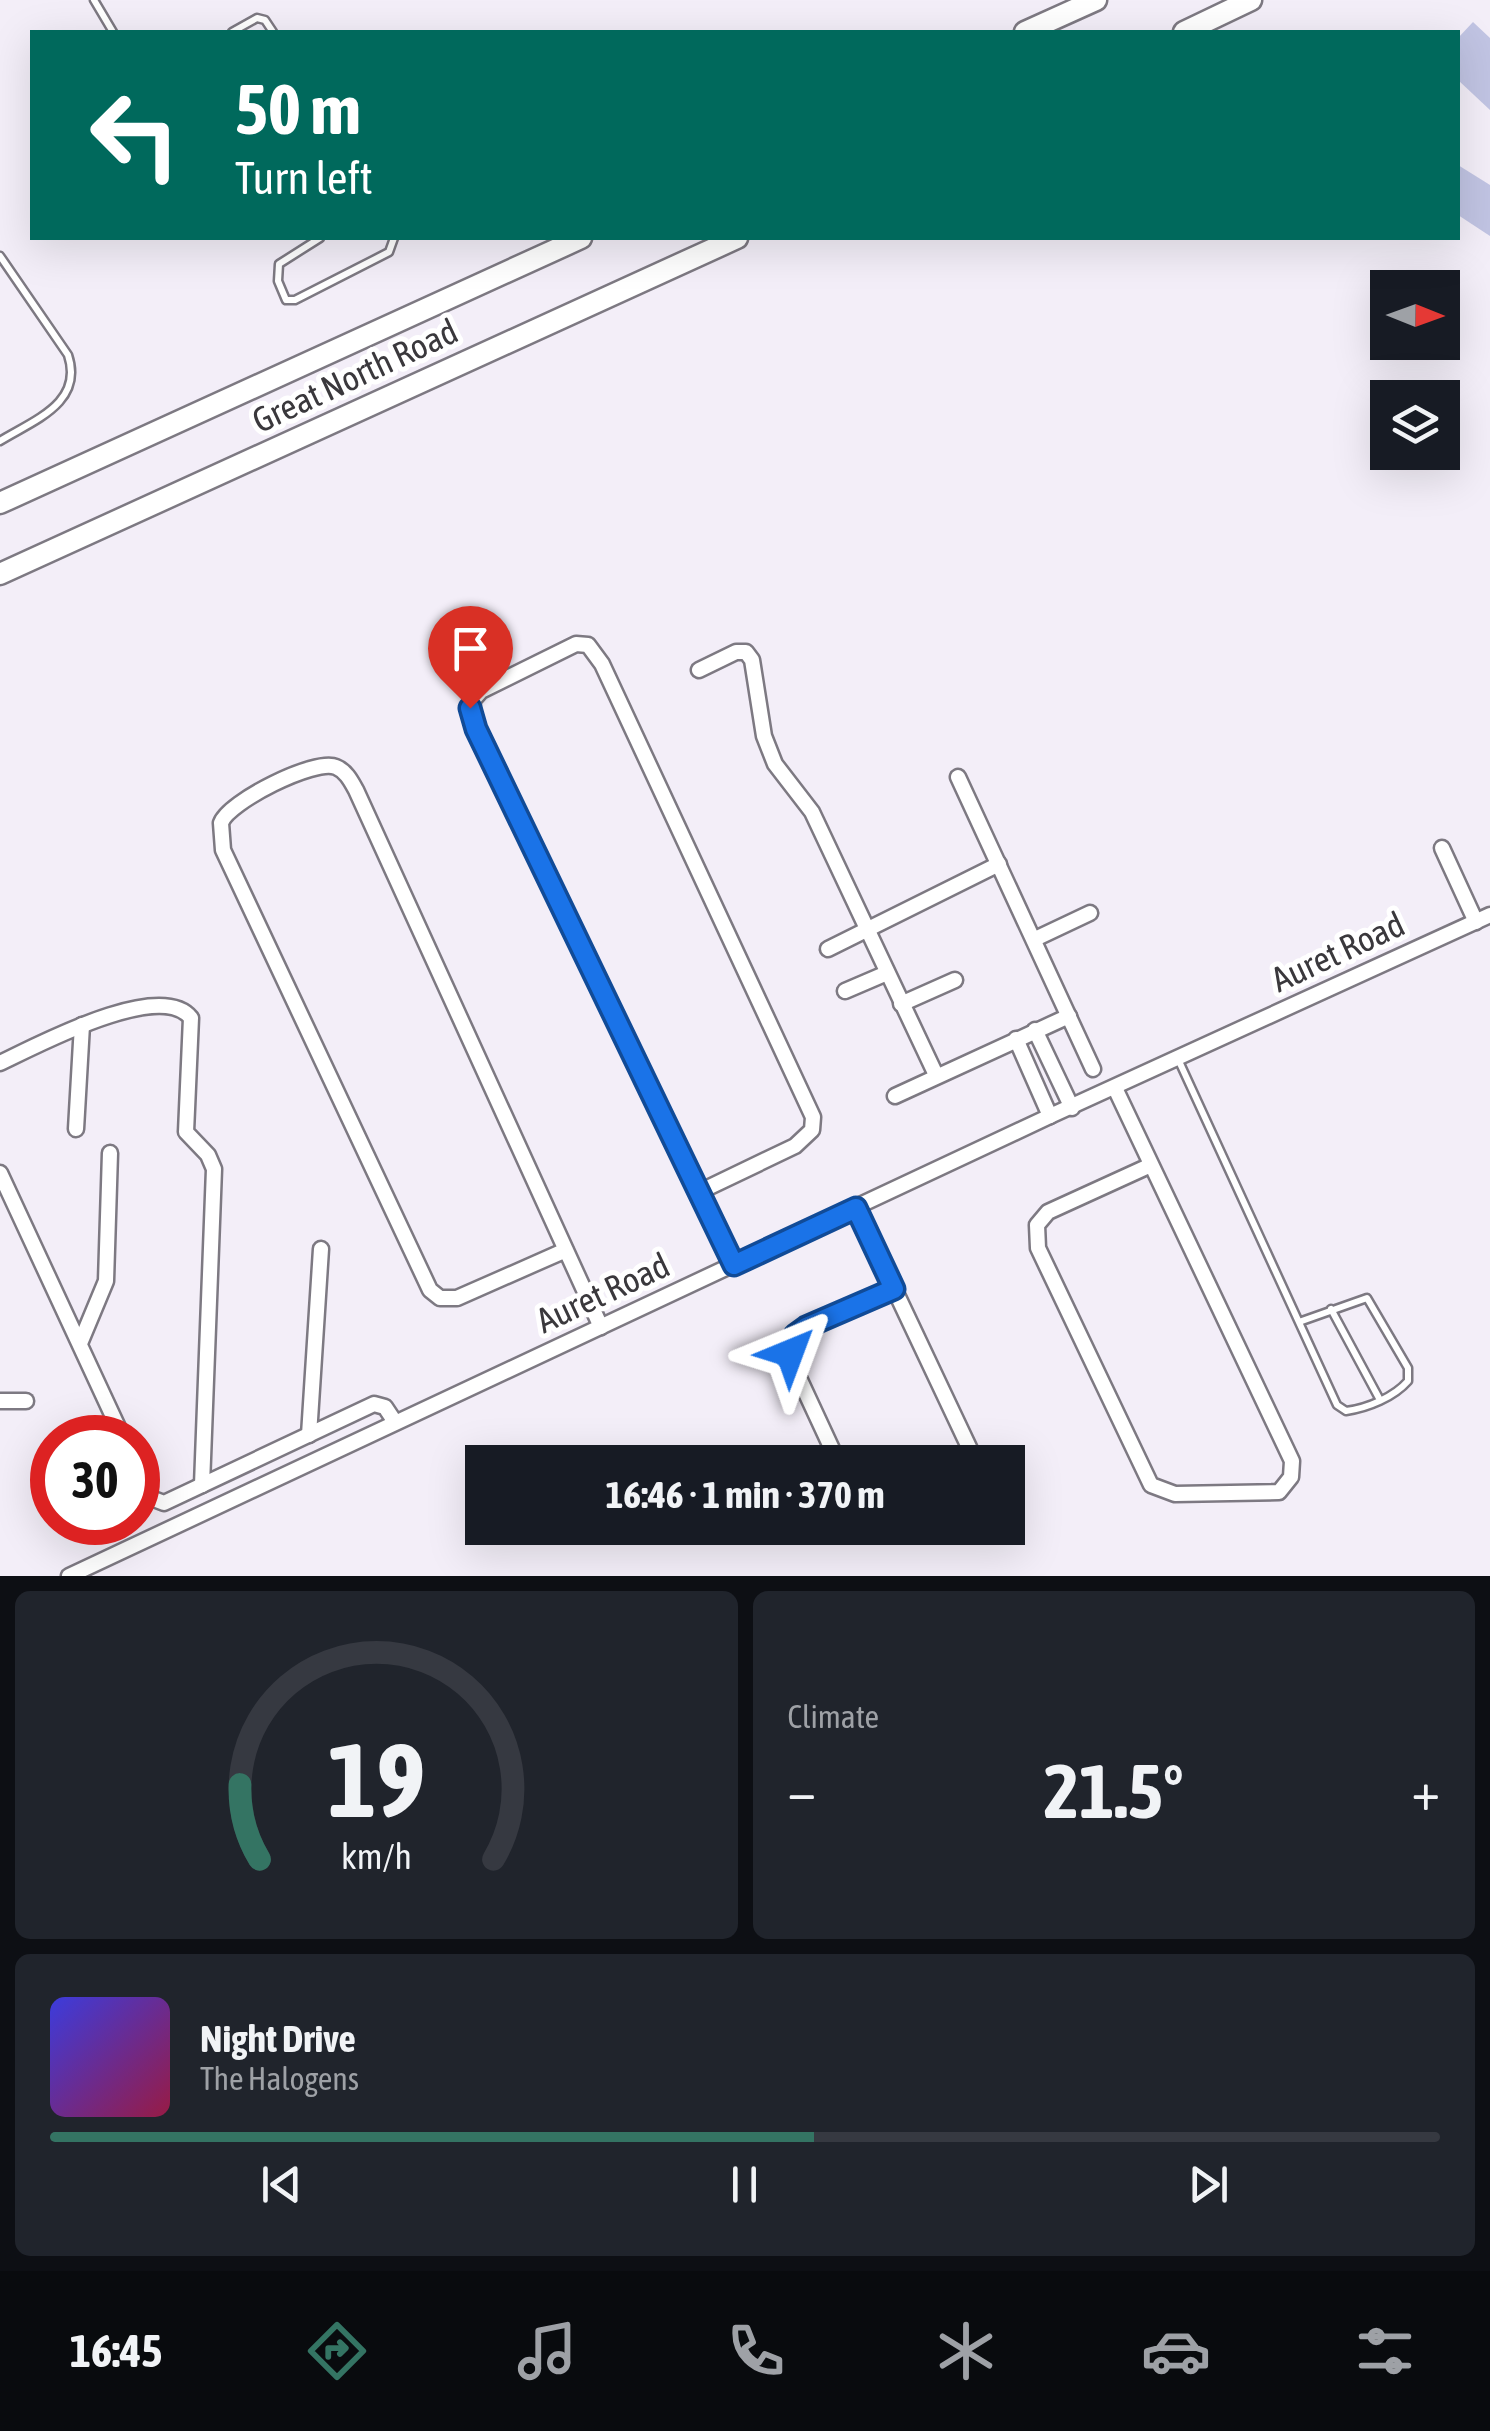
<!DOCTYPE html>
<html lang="en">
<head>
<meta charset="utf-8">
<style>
	body { margin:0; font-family:"Asap Condensed",sans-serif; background:#20242c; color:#f1f3f6; height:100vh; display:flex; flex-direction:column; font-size:38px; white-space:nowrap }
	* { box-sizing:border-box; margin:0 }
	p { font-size:32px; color:#9ea1a6 }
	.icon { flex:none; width:55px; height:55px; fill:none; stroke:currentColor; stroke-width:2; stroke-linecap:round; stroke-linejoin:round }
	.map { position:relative; height:1576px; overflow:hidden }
	.details { display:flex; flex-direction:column; gap:15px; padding:15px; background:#0d0f14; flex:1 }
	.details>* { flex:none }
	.top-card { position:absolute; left:30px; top:30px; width:1430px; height:210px; border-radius:0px; box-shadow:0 10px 40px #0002; background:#00695c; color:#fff; overflow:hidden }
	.needle { width:65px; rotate:91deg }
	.fabs { position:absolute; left:1370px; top:270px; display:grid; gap:20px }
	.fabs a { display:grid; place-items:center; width:90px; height:90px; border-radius:0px; background:#171b24; box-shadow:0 10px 40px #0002; font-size:50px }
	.speed { position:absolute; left:30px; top:1415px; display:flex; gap:20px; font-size:50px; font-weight:700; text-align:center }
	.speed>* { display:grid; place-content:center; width:130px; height:130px; border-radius:50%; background:#171b24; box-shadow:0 10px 40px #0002; line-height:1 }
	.speed .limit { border:15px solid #d22; background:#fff; color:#111 }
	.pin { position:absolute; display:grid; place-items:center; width:85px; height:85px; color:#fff; margin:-102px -42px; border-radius:50% 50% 50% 0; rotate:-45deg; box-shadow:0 0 10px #0007 }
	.pin .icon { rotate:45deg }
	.me { position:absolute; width:110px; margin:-55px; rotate:44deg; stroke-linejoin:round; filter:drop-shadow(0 0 8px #0008) }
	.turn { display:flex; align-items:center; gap:35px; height:210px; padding:0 40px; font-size:45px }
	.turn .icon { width:130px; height:130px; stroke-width:2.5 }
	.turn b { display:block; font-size:70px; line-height:85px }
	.big { font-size:75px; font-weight:700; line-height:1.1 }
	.details .card { flex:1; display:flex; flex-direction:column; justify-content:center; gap:15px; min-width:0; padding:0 35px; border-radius:15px; background:#20242c }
	.details .dial { align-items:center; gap:0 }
	.dial svg { height:260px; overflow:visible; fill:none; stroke:#363941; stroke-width:7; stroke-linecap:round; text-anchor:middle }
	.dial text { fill:#f1f3f6; stroke:none }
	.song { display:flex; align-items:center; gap:30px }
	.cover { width:120px; height:120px; border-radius:15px; background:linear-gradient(135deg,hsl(240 70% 55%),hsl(340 70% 35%)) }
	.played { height:10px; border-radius:5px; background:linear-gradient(90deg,#347463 55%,#363941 55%) }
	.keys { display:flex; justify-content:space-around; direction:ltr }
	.heat { display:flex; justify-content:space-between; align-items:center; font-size:55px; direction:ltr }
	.details .tiles { flex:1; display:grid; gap:15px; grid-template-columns:1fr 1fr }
	.card:last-child { grid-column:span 2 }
	.trip { position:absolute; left:465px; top:1445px; width:560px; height:100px; border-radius:0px; background:#171b24; box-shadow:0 10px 40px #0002; font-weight:700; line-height:100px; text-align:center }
	.tab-bar { display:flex; height:160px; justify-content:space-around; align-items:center; background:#090b0e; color:#9ea1a6 }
	.tab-bar .icon { width:70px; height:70px }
	.tab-bar .on { color:#347463 }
	.tab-bar b { font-size:45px; color:#f1f3f6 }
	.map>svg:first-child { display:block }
</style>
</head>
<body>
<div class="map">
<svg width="1490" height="1576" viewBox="0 0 1490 1576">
	<rect width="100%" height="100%" fill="#f3eef8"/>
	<g fill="#c1c4e3">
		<polygon points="1473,22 1490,38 1490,110 1458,80 1458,38"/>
		<polygon points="1458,165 1490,185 1490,236 1458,215"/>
	</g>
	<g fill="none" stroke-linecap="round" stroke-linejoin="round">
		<defs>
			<g id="service">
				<polyline points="94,0 113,32"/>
				<polyline points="232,32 257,18 265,20 273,32"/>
				<polyline points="320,238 279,264 278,281 286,300 295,300 389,252 394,238"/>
				<path d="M 0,256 L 68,355 C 84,403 34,420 0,441"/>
				<path d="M 1178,1059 L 1337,1405 L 1346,1411 C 1368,1408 1394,1397 1408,1381 L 1408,1368 L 1367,1298 L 1299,1322"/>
				<polyline points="1331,1309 1380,1400"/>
			</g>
			<g id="minor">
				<polyline points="699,670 736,652 746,652 752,660 764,736 775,764 812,812 936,1075"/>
				<polyline points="958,777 1093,1069"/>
				<polyline points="1442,848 1476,922"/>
				<polyline points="1035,939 1090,913"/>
				<polyline points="828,949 999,864"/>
				<polyline points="845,991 887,973"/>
				<polyline points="901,1004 955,980"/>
				<polyline points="1035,1030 1072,1108"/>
				<polyline points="1016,1039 1050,1116"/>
				<path d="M 0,1063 C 36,1046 160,979 191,1018 L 186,1132 L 208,1155 L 214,1169 L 202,1485"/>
				<polyline points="1115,1088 1292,1461 1291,1477 1279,1492 1175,1494 1151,1485 1038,1248 1037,1225 1048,1212 1151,1165"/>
				<polyline points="895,1096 1069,1016"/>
				<polyline points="76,1129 82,1025"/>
				<polyline points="0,1173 123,1438"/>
				<polyline points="697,1193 795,1146 812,1130 813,1117 602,664 588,645 576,644 481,691 473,700 472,718 697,1193 734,1265"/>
				<polyline points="856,1208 976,1462"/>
				<path d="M 566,1250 L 457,1298 L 440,1298 L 430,1290 L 223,850 L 221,823 C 228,802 315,758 336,767 C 346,771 351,781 356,790 L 601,1327"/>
				<polyline points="81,1341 106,1281 110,1153"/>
				<polyline points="0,1401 26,1401"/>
				<polyline points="309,1435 321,1249"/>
				<path d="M 838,1462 L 793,1365 C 788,1349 791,1336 805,1327 L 894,1289"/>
				<polyline points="138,1469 151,1498 164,1503 374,1404 385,1407 395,1422"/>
				<polyline points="69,1576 1050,1116 1490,915"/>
			</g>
			<g id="secondary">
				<polyline points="1025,32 1096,0"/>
				<polyline points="1184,32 1251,0"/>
				<polyline points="0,503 581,238"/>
				<polyline points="0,574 737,238"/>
			</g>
		</defs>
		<use href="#service" stroke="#7d7982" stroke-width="11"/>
		<use href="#minor" stroke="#7d7982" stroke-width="19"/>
		<use href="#secondary" stroke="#7d7982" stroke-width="25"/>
		<use href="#service" stroke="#fff" stroke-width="6"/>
		<use href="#minor" stroke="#fff" stroke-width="14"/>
		<use href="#secondary" stroke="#fff" stroke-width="20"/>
	</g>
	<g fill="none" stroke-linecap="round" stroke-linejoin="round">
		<defs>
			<polyline id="route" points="470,708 476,729 734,1265 856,1208 894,1289 806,1327 795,1335 790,1353"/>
		</defs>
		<use href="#route" stroke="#114b97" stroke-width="25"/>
		<use href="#route" stroke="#1a73e8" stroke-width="18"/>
	</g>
	<g text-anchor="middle" stroke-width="10" stroke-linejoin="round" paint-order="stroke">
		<g font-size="35" fill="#3a383c" stroke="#fff">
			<text transform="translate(355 376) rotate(-25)" y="12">Great North Road</text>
			<text transform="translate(1338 952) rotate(-25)" y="12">Auret Road</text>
			<text transform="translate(603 1293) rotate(-25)" y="12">Auret Road</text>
		</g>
	</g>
</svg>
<div class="fabs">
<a><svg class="needle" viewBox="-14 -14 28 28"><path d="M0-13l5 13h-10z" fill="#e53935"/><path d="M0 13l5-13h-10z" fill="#9ea1a6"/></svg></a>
<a><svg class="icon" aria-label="layers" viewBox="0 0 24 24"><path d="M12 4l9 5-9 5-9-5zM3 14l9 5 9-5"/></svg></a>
</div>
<div class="speed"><div class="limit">30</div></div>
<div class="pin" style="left:470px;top:708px;background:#d93025"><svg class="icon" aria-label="arrive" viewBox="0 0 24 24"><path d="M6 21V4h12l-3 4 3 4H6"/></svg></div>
<svg class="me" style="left:790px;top:1353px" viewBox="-20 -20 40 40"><path d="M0-17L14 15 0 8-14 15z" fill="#1a73e8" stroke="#fff" stroke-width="4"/></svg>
<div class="trip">16:46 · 1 min · 370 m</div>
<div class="top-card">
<div class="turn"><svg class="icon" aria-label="left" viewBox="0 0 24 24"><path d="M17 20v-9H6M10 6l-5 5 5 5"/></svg><div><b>50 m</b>Turn left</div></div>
</div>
</div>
<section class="details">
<div class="tiles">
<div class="card dial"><svg viewBox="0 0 100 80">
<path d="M14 69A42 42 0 1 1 86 69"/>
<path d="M14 69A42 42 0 0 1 8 46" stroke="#347463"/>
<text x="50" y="56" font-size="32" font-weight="700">19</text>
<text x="50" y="72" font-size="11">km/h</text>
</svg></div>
<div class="card"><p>Climate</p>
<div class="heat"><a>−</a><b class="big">21.5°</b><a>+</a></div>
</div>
<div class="card">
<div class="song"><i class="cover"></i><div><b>Night Drive</b><p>The Halogens</p></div></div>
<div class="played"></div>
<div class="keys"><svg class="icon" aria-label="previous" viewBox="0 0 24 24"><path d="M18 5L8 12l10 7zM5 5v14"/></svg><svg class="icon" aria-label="pause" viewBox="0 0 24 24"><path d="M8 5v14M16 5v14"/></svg><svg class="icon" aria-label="next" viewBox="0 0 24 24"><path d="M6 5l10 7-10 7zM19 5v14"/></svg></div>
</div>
</div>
</section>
<nav class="tab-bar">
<b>16:45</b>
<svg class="icon on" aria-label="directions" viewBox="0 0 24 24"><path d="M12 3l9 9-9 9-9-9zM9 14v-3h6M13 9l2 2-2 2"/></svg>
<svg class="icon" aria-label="music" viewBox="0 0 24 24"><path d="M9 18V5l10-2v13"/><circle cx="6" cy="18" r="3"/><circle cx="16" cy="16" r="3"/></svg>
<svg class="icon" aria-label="phone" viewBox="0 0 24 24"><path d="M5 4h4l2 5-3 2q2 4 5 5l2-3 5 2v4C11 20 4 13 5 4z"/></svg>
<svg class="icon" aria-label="climate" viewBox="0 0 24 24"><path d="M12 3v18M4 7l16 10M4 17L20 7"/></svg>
<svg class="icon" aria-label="car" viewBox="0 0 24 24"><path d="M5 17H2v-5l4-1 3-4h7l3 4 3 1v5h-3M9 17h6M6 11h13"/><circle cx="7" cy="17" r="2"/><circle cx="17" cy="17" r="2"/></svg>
<svg class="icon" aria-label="filters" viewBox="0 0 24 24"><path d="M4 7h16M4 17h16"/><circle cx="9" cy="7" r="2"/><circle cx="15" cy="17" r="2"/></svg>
</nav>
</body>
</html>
